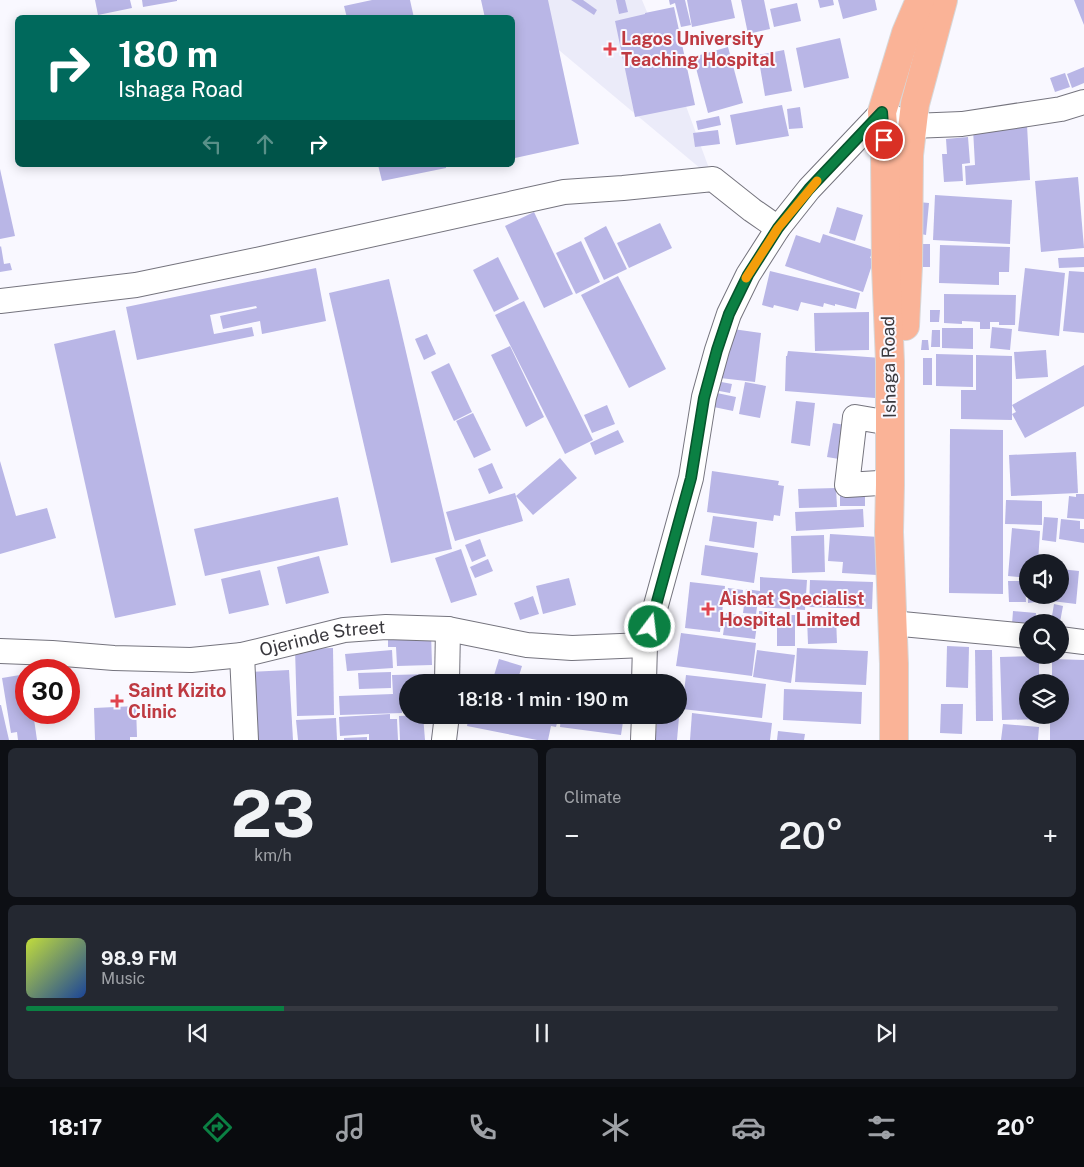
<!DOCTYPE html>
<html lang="en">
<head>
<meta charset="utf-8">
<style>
	body { margin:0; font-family:"Public Sans",sans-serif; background:#242831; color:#f1f3f6; height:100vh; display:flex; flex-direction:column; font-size:19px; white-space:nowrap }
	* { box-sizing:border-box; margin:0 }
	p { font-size:16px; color:#9ea1a6 }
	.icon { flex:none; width:28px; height:28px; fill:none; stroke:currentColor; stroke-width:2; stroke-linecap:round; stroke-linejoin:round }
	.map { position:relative; height:740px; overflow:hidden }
	.details { display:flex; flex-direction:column; gap:8px; padding:8px; background:#0d0f14; flex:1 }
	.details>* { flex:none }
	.top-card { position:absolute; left:15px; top:15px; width:500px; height:152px; border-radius:8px; box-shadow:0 2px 12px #0003; background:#00695c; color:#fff; overflow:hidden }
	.fabs { position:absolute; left:1019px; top:554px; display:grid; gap:10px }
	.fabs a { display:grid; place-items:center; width:50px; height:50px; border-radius:50%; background:#171b24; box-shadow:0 2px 12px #0003; font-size:25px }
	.speed { position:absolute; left:15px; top:659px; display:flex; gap:10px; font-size:25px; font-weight:700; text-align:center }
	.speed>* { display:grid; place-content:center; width:65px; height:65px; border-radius:50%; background:#171b24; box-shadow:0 2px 12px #0003; line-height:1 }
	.speed .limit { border:8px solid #d22; background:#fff; color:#111 }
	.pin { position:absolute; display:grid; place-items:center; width:42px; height:42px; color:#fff; margin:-21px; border:2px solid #fff; border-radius:50%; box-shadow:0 1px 5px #0007 }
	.me { position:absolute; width:55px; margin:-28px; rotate:15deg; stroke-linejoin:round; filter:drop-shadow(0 0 4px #0008) }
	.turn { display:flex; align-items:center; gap:18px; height:105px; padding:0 20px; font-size:22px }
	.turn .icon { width:65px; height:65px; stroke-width:2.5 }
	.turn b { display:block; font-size:35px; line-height:42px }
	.lanes { display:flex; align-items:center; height:48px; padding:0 20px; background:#0003; justify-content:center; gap:25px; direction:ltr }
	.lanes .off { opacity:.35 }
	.big { font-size:38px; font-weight:600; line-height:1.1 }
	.details .widget { flex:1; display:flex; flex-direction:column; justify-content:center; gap:8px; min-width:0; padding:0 18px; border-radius:8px; background:#242831 }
	.details .dial { align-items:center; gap:0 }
	.dial b { font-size:65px; line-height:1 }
	.song { display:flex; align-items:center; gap:15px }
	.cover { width:60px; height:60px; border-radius:8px; background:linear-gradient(135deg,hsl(70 70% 55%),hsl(220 70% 35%)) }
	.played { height:5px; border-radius:2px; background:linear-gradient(90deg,#0b8043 25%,#363941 25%) }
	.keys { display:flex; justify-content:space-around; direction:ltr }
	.heat { display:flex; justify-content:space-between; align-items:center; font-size:28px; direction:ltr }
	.details .tiles { flex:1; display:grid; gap:8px; grid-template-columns:1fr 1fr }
	.widget:last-child { grid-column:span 2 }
	.trip { position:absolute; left:399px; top:674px; width:288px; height:50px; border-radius:25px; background:#171b24; box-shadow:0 2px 12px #0003; font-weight:600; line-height:50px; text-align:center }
	.menu { display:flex; height:80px; justify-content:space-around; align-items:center; background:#090b0e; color:#9ea1a6 }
	.menu .icon { width:35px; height:35px }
	.menu .selected { color:#0b8043 }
	.menu b { font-size:22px; color:#f1f3f6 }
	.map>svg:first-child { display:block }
</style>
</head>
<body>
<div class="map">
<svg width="1084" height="740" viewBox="0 0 1084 740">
	<rect width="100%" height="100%" fill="#f9f8ff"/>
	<polygon fill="#ebebf9" points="499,0 642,0 683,98 713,179"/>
	<g fill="#b9b6e6">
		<polygon points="95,0 130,0 132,8 98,15"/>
		<polygon points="142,0 177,0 177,1 143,7"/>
		<polygon points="372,0 410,0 414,18 347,18 344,6"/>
		<polygon points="481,0 548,0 579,144 515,158 512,147 512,18 485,18"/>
		<polygon points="571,0 583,0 597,10 594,15"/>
		<polygon points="616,0 625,0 628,12 619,14"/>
		<polygon points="669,0 685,0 691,25 681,27 675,3 670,5"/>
		<polygon points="687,0 731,0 735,18 692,27"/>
		<polygon points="741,0 764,0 770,29 748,34"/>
		<polygon points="818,0 833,0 834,5 820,8"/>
		<polygon points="838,0 875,0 877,10 843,19"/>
		<polygon points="1074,0 1084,0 1084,25"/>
		<polygon points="797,3 801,21 774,27 770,9"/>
		<polygon points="674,7 695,105 635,117 615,21 645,14 645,13"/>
		<polygon points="840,38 849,78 804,88 796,48"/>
		<polygon points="728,47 743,103 708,113 693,57"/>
		<polygon points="784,50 792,91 765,96 758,55"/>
		<polygon points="1084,67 1084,83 1072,88 1067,74"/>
		<polygon points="1065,73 1070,87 1055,92 1050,78"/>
		<polygon points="782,105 789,136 736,145 730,115"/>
		<polygon points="800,107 803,128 789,129 787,109"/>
		<polygon points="719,116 721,125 698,130 696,121"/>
		<polygon points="1027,125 1030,180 966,185 965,166 975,165 973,129"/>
		<polygon points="718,130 720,144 695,147 693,133"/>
		<polygon points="968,137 970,163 962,164 963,181 944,182 942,154 947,154 946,139"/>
		<polygon points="378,165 446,165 446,168 382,181"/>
		<polygon points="0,169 15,236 0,239"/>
		<polygon points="1078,177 1084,248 1041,252 1035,181"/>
		<polygon points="935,195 1012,200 1010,244 933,240"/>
		<polygon points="918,202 929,203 926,235 916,233"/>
		<polygon points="837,207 863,215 855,241 829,233"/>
		<polygon points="534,212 573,294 544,308 505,226"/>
		<polygon points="660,223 672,248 629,268 617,243"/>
		<polygon points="606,226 627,269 604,280 584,238"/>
		<polygon points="823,234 873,250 870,258 874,259 863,292 785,266 796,235 820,243"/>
		<polygon points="581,241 600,282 576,294 556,253"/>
		<polygon points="920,244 930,244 930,267 918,267"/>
		<polygon points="940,245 1010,247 1009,272 999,272 999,285 939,283"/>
		<polygon points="1,246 4,264 10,263 12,270 0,272 0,247"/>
		<polygon points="498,257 519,299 494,312 473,270"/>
		<polygon points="1084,257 1084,267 1059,268 1058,258"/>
		<polygon points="316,268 326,321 262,334 260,321 223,329 220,316 257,308 256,306 210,315 214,334 252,327 254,336 137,360 126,307"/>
		<polygon points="1025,268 1065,273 1059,336 1018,331"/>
		<polygon points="770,271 860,293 856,309 835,304 835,306 824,303 823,307 801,302 798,311 774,305 773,308 762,305"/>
		<polygon points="1069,271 1084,272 1084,333 1063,331"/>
		<polygon points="618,276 666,369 629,388 581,295"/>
		<polygon points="389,279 452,549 391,563 329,293"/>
		<polygon points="944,294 1016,295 1015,325 999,325 999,322 990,322 990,329 980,329 980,322 962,321 962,324 944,323"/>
		<polygon points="524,301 593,440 565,454 495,315"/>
		<polygon points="930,310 940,310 939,322 930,322"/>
		<polygon points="869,312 869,350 815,351 814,313"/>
		<polygon points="992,327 1012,329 1010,350 990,348"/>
		<polygon points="726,328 761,333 755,382 720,378"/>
		<polygon points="942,328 973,328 973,349 942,348"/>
		<polygon points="115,330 176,605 115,618 54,344"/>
		<polygon points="932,330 940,330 940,347 931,347"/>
		<polygon points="427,334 436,354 424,360 415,339"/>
		<polygon points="922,340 928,340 929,350 921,350"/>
		<polygon points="510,346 544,417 526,427 491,355"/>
		<polygon points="1046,350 1048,377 1016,379 1014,352"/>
		<polygon points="788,351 881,358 878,397 875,398 785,391 786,356 787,356"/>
		<polygon points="936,354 973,355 973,387 936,386"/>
		<polygon points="976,355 1012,356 1012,420 961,419 961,390 976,390"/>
		<rect x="923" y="358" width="9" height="27"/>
		<polygon points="449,363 472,412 454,421 431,372"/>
		<polygon points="1084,365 1084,406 1025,438 1012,414 1016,412 1012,405"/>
		<polygon points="716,381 732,384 730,393 714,390"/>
		<polygon points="745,382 766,386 760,418 739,414"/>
		<polygon points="712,392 736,397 733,411 709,406"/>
		<polygon points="796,401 815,403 810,446 791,443"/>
		<polygon points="607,405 615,424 592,433 584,415"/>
		<polygon points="473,413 491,450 474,458 456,421"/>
		<polygon points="833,423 851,426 845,460 827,457"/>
		<polygon points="950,429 1003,430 1003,594 949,593"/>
		<polygon points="618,430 624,442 595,455 590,443"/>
		<polygon points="1076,452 1078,493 1011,496 1009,455"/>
		<polygon points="560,458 577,478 533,515 516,496"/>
		<polygon points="0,461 16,516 47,508 56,538 0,554"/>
		<polygon points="492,463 503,488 489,494 478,469"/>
		<polygon points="712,471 779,481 778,485 784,486 780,516 774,515 773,521 707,512"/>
		<polygon points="836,488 837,507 799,508 798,489"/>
		<rect x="840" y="490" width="25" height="16"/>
		<polygon points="515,493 523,521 455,541 446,512"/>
		<polygon points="1076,494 1084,494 1084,519 1067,518 1069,496 1076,497"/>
		<polygon points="338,497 348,545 205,576 194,529"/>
		<polygon points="1006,500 1042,501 1042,525 1005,524"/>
		<polygon points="863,509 864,527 796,531 795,512"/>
		<polygon points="713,516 757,522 754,548 709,541"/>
		<polygon points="1044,517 1058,518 1056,542 1042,540"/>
		<polygon points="1061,519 1080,521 1080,529 1084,529 1084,543 1059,539"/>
		<polygon points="1012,528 1040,531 1038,562 1028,562 1028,578 1008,576"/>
		<polygon points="830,534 879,537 877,575 842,573 843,562 828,561"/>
		<polygon points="824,535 825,572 792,573 791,536"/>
		<polygon points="480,539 486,556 472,562 465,545"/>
		<polygon points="705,545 758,553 754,583 701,575"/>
		<polygon points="461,549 477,595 451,603 435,558"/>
		<polygon points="319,556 329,593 286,604 277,567"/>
		<polygon points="488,559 493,571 475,578 470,567"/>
		<polygon points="1060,569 1079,571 1076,604 1052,601 1053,595 1060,595"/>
		<polygon points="260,570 269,605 229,614 221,579"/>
		<polygon points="760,577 807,580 805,610 759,607 759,594 756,614 743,613 746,589 760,591"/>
		<polygon points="569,578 576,605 543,614 536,586"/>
		<polygon points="810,580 873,582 872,609 809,607"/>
		<polygon points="1008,581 1025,581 1026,602 1009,602"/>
		<polygon points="690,582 725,586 720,632 685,628"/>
		<polygon points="728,588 743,590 742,602 726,600"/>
		<polygon points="1028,595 1036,595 1036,602 1028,603"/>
		<polygon points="533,596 539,614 520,620 514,603"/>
		<polygon points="1054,604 1063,606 1060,622 1051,622"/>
		<polygon points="759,611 774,611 774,626 759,625"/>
		<polygon points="1013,611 1036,613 1035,622 1028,622 1028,625 1012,624"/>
		<polygon points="726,613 758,618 755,639 723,635"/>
		<rect x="777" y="615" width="18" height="31"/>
		<polygon points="836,617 837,643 808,644 807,618"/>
		<polygon points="431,633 432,665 397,666 396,647 388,647 388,634"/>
		<polygon points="681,633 756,643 752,676 676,666"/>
		<polygon points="947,646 969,647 968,688 946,687"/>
		<polygon points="333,648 334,715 297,716 295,649"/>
		<polygon points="797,648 868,651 866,685 795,682"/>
		<polygon points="392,650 393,668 347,671 345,654"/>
		<polygon points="757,650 795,655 791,683 753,677"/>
		<polygon points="975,650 992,650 993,721 976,721"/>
		<polygon points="1039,656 1039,682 1028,682 1028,715 1040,715 1040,719 1002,720 1000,657"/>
		<polygon points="499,659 522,666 517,682 492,682"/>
		<polygon points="1052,659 1084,660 1084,740 1050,740 1050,715 1060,715 1060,682 1052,682"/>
		<polygon points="289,670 293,740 255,740 250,672"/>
		<polygon points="391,672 391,688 359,689 358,673"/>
		<polygon points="26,674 26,712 33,712 37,740 18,740 17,732 11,733 2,678"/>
		<polygon points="432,674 432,682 408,682 408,708 402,709 402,713 340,715 339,696 393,694 392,675"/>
		<polygon points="686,675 766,684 762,718 682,709"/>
		<polygon points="784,689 862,692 861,724 783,720"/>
		<polygon points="941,704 963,704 962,734 940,733"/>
		<polygon points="0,705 1,705 9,740 0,740"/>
		<polygon points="136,706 137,737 130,737 130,740 95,740 94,708"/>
		<polygon points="692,713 772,723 770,740 690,740"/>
		<polygon points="390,714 390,719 397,719 398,740 369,740 369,734 340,736 339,717"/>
		<polygon points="423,715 425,740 400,740 399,716"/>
		<polygon points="469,715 559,715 556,727 551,726 548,740 537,740 467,726"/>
		<polygon points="561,715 624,715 621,735 560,727"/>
		<polygon points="658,715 679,717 677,740 655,740"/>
		<polygon points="336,718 337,740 298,740 296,720"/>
		<polygon points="1003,724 1039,727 1038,740 1001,740"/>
		<polygon points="778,731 805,734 804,740 777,740"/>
		<polygon points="367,737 367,740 344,740 344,738"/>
	</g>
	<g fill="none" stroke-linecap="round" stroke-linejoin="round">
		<defs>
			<g id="minor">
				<polyline points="0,301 136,285 261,259 564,192 623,188 713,179 752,210 778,228"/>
				<polyline points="890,423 855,417 847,485 879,483 890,485"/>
				<polyline points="902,624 1028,636"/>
				<polyline points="1060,639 1084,642"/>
				<path id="s1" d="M 0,651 L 52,653 L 114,658 L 191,660 L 242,655 L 344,630 L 386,627 L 448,629 L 527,645 L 572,648 L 645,645"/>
				<polyline points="242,655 246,740"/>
				<polyline points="447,682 448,629"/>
				<polyline points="644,682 645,645 691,478 704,397 717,350 729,314 748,275 778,228 809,189 882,112 912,126 962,124 1061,109 1084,102"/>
				<polyline points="444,740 447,715"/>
				<polyline points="643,740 644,715"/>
			</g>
			<g id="major">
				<polyline points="905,326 908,266 909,155 915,104 943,0"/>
				<polyline points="894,740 894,664 889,532 890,485 890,362 886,267 885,153 882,112 906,33 920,0"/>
			</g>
		</defs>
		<use href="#minor" stroke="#75747e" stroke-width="26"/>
		<use href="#major" stroke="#d7d7d8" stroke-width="30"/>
		<use href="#minor" stroke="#fff" stroke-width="24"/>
		<use href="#major" stroke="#fab397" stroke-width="28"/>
	</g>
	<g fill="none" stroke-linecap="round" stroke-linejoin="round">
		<defs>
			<polyline id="route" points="650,627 691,478 704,398 717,350 729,314 748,275 778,228 809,189 882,112 884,140"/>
		</defs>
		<use href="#route" stroke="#07532c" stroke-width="12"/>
		<use href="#route" stroke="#0b8043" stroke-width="9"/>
		<polyline stroke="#f59e0b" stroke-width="9" points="746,278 778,228 817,181"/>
	</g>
	<g fill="#e0444e" stroke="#f9f8ff" stroke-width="2">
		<path d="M607.5 41.5h5v5h5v5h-5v5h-5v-5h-5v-5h5z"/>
		<path d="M705.5 601.5h5v5h5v5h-5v5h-5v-5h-5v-5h5z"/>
		<path d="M114.5 693.5h5v5h5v5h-5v5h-5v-5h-5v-5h5z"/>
	</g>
	<g text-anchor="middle" stroke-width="4" stroke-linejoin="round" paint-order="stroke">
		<g font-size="18" font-weight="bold" fill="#be3a42" stroke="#f9f8ff" text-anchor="start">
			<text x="621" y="45">Lagos University<tspan x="621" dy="21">Teaching Hospital</tspan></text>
			<text x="719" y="605">Aishat Specialist<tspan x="719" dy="21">Hospital Limited</tspan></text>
			<text x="128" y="697">Saint Kizito<tspan x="128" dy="21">Clinic</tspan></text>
		</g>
		<g font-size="18" fill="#39383d" stroke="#f9f8ff">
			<text transform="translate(889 367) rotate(-91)" y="6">Ishaga Road</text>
			<text dy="6" stroke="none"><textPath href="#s1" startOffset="325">Ojerinde Street</textPath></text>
		</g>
	</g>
</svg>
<div class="fabs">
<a><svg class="icon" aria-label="sound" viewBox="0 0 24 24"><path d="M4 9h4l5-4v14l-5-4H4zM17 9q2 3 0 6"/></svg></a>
<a><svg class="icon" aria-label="search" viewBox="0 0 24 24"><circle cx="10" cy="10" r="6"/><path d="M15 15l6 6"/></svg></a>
<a><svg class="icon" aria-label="layers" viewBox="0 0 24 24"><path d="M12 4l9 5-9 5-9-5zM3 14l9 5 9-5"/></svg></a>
</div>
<div class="speed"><div class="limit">30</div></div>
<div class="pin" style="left:884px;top:140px;background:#d93025"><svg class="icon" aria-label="arrive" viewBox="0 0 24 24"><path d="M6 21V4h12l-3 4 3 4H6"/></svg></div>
<svg class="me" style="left:650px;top:627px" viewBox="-20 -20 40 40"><circle r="17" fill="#0b8043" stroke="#fff" stroke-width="3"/><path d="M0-11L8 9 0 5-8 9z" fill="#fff"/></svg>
<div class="trip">18:18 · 1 min · 190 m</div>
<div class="top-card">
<div class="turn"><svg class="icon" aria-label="right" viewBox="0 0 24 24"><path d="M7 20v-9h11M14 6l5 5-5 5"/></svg><div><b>180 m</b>Ishaga Road</div></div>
<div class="lanes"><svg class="icon off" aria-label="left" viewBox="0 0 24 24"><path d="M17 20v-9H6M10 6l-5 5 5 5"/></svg><svg class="icon off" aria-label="ahead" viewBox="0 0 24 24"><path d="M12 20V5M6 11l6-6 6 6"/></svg><svg class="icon" aria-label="right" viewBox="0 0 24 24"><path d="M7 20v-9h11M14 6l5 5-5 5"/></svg></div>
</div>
</div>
<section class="details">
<div class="tiles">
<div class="widget dial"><b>23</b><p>km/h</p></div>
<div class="widget"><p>Climate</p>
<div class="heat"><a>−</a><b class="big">20°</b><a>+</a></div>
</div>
<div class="widget">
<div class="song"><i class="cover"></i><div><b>98.9 FM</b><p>Music</p></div></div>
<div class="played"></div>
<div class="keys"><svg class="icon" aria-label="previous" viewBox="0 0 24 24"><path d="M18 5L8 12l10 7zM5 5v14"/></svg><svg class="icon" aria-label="pause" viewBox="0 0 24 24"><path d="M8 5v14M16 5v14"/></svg><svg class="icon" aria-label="next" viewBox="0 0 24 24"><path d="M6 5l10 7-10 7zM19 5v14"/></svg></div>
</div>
</div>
</section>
<nav class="menu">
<b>18:17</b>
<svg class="icon selected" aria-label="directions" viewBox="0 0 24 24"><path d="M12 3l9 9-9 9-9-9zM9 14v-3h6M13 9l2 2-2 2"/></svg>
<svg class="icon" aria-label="music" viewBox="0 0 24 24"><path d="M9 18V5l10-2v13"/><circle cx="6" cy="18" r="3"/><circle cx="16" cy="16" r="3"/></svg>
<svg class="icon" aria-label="phone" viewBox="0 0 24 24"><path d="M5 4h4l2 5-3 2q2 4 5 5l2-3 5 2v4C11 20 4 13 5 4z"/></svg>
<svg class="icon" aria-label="climate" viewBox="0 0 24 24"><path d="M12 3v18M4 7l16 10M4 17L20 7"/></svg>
<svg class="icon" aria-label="car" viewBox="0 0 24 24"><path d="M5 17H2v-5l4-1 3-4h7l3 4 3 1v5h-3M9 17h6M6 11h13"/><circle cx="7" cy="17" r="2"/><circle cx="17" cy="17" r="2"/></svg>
<svg class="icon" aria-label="filters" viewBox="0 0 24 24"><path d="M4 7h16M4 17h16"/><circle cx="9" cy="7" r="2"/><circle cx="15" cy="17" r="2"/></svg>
<b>20°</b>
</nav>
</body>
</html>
